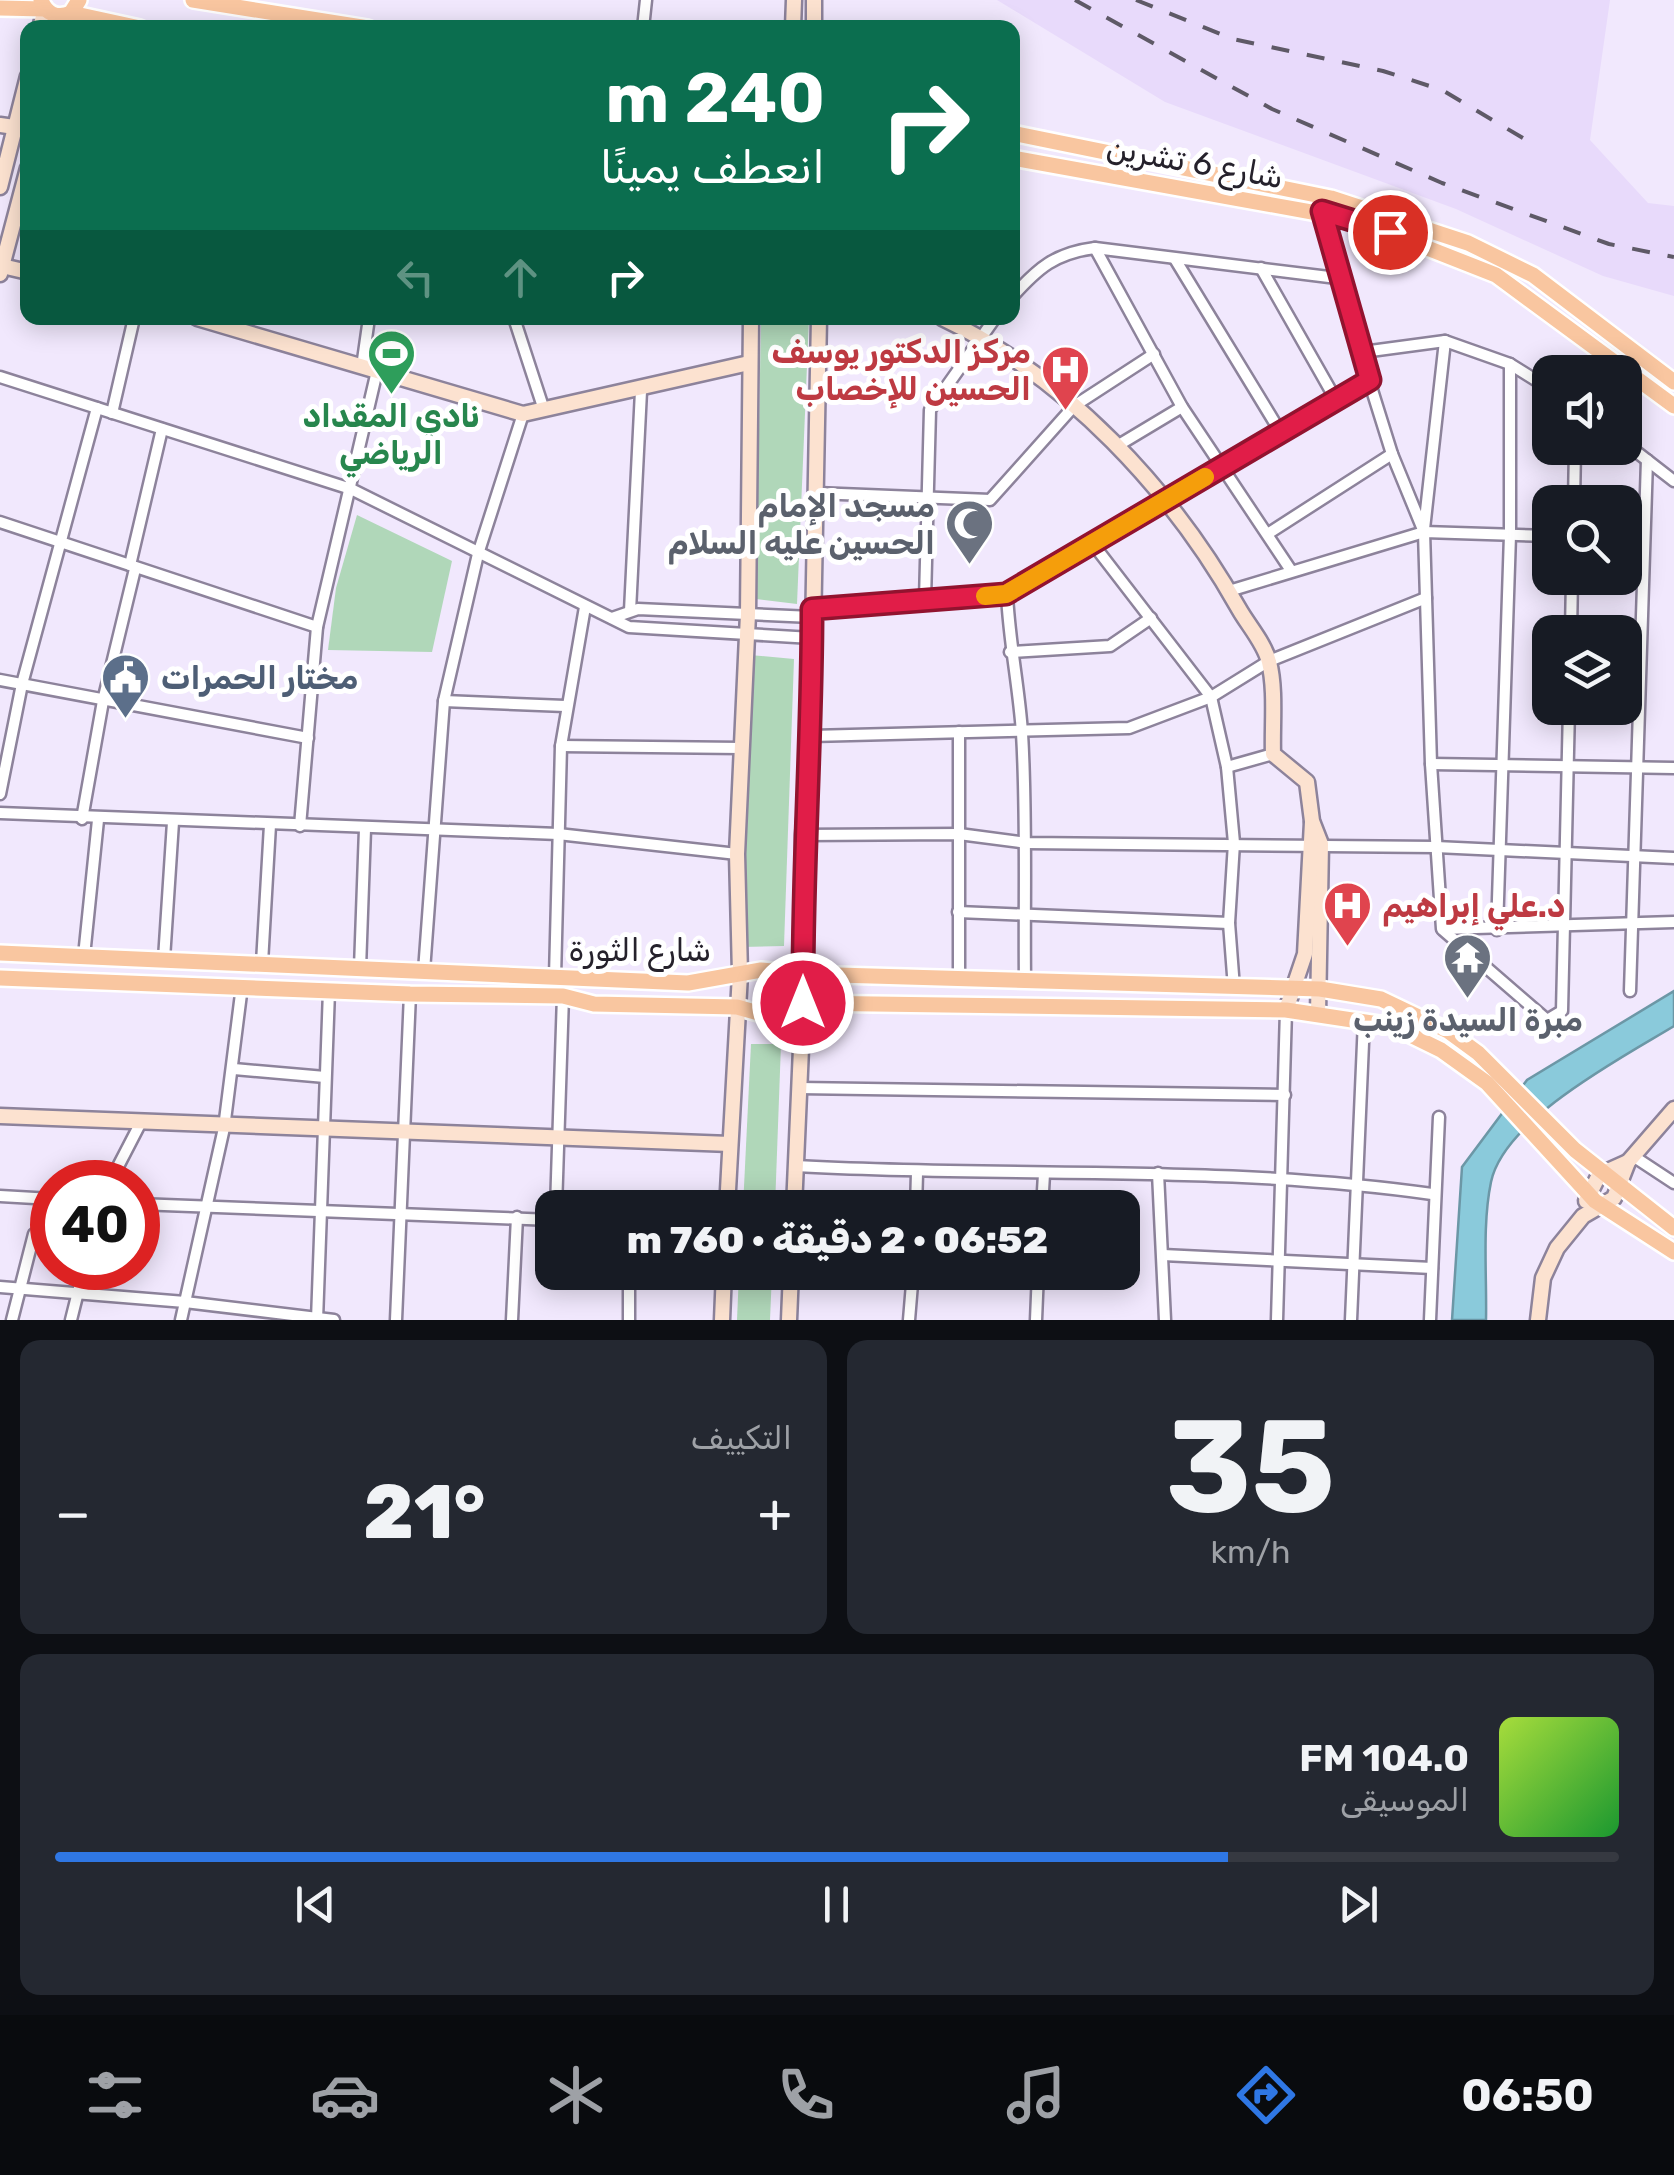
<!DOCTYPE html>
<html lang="ar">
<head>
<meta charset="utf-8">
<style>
	body { margin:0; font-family:Rubik,Vazirmatn,sans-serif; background:#242831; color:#f1f3f6; direction:rtl; height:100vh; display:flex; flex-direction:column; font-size:38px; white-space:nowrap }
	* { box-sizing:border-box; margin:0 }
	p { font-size:32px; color:#9ea1a6 }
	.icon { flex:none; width:55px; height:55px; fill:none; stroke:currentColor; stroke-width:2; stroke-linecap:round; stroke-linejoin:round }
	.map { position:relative; height:1320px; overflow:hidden; direction:ltr }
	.details { display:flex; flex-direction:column; gap:20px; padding:20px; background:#0d0f14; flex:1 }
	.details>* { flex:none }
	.top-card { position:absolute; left:20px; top:20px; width:1000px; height:305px; border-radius:20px; box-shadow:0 5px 25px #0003; direction:rtl; background:#0b6e4f; color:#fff; overflow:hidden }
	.controls { position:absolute; left:1532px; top:355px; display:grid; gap:20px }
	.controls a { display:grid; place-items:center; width:110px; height:110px; border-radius:20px; background:#171b24; box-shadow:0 5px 25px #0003; font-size:50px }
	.speed { position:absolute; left:30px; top:1160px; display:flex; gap:20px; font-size:50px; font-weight:700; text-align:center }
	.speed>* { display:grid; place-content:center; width:130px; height:130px; border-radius:50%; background:#171b24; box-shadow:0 5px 25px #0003; line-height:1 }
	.speed .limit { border:15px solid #d22; background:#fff; color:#111 }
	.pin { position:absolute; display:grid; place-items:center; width:85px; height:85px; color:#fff; margin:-42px; border:5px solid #fff; border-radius:50%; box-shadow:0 2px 10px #0007 }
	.me { position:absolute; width:110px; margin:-55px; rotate:0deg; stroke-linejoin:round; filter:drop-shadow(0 0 8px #0008) }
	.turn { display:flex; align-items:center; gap:35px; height:210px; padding:0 30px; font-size:45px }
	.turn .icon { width:130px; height:130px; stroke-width:2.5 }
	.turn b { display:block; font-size:70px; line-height:85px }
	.lanes { display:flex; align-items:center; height:95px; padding:0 30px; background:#0003; justify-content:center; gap:50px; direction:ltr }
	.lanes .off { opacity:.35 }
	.big { font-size:75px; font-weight:800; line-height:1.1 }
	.details .widget { flex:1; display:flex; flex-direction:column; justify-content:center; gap:15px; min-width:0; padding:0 35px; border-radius:20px; background:#242831 }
	.details .dial { align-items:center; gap:0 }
	.dial b { font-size:130px; line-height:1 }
	.song { display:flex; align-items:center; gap:30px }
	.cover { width:120px; height:120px; border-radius:15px; background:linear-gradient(135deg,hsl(80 70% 55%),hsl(130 70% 35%)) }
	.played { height:10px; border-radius:5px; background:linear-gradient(90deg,#2f77e4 75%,#363941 75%) }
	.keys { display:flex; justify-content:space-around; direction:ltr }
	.heat { display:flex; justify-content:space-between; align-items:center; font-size:55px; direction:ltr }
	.details .tiles { flex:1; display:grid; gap:20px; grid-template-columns:1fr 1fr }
	.widget:last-child { grid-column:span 2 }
	.trip { position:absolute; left:535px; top:1190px; width:605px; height:100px; border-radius:20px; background:#171b24; box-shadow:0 5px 25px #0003; font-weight:800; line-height:100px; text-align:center; direction:rtl }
	.menu { display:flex; height:160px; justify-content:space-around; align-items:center; background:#090b0e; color:#9ea1a6 }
	.menu .icon { width:70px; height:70px }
	.menu .active { color:#2f77e4 }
	.menu b { font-size:45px; color:#f1f3f6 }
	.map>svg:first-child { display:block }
</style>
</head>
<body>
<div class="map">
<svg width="1674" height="1320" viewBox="0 0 1674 1320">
	<rect width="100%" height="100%" fill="#f1e8fd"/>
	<polygon fill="#e8dafb" points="997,0 1610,0 1590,140 1648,203 1674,206 1674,296 1603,276 1456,209 1165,102"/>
	<g fill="#b0d7b9">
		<polygon points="761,318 809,318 797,604 756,599"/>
		<polygon points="357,515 452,561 432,652 328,650 336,588"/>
		<polygon points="750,655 794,659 784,946 741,947"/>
		<polygon points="751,1044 781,1044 775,1207 743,1207"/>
		<polygon points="739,1273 772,1273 770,1320 737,1320"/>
	</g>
	<path fill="#8acadb" stroke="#6c97a6" stroke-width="2.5" d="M 1674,991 L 1674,1026 C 1623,1057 1504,1119 1491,1182 C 1482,1225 1487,1276 1486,1320 L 1452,1320 L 1462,1167 L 1527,1080 Z"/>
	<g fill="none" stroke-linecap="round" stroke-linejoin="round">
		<defs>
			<g id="street">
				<polyline points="643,28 646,0"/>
				<polyline points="1322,212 1337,278 1392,454 1424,532 1431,764 1442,929 1674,922"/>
				<polyline points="1095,248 1182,407 1290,569"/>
				<polyline points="1175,259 1281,433"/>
				<polyline points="1261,268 1336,400"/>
				<path d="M 1012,297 C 1038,268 1055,253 1095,248 L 1337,278"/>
				<polyline points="514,318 544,410"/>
				<polyline points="1363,352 1445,341 1510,364 1550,389"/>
				<polyline points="362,367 369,318"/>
				<polyline points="0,377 351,489 629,627 812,638"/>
				<polyline points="112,413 134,318"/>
				<polyline points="1625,443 1674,481"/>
				<polyline points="1117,446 1182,407"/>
				<polyline points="816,493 990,500 1074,406 1154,354"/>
				<polyline points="1574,502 1575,448"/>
				<polyline points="0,522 317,627"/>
				<polyline points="1424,529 1445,341"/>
				<polyline points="1269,533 1392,454"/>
				<polyline points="1625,541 1643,542"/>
				<polyline points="1093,544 1211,697 1227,767 1234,843 1229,923 1234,988"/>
				<polyline points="130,565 162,429"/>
				<polyline points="1229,591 1424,532 1550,536"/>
				<path d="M 1007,594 C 1009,641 1019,687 1022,733 C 1027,816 1024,899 1025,982"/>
				<polyline points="925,600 930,410 995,318"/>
				<polyline points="812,609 1007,594 1370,380"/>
				<polyline points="630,611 641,391"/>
				<polyline points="612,618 638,609 812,617"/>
				<polyline points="1571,632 1572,578"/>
				<polyline points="1010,652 1110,646 1151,618"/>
				<polyline points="0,680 308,738"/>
				<polyline points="444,701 565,706"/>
				<polyline points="811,736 1129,728 1211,697 1269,661 1426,598"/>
				<polyline points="561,746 741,748"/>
				<polyline points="1431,764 1674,768"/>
				<polyline points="1227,767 1273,754"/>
				<polyline points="0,794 22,684 97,408"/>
				<polyline points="0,813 558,834 737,854"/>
				<polyline points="82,819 103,701 135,569"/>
				<polyline points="300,826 317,627 377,371"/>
				<polyline points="803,835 959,834 1027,843 1436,847 1674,858"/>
				<polyline points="958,912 1229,923"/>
				<polyline points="1443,930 1547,1020 1562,1011 1569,708"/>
				<polyline points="1497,930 1510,535 1510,364"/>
				<polyline points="84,956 98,820"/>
				<polyline points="164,959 173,822"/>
				<polyline points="262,963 270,825"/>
				<polyline points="360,968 365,829"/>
				<polyline points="424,971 444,701 478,554 523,414"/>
				<polyline points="555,977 561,746 585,607"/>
				<polyline points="959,980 959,732"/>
				<polyline points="1630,991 1647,460"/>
				<polyline points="234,1069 325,1077"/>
				<polyline points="799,1088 1285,1095"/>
				<polyline points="1633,1156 1674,1183"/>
				<path d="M 796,1166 C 1008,1178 1221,1164 1432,1194"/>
				<polyline points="1158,1173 1165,1320"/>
				<polyline points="110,1182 140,1124"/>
				<polyline points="0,1196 52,1199"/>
				<polyline points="138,1204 552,1220"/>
				<polyline points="556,1208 563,996"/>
				<polyline points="916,1208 917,1173"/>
				<polyline points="1042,1208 1044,1174"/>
				<polyline points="1163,1255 1432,1268"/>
				<polyline points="629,1272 629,1320"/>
				<polyline points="0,1287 185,1302 334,1320"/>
				<polyline points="12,1320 34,1234"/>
				<polyline points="71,1320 84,1268"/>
				<polyline points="181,1320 224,1128 242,986"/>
				<polyline points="317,1320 329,991"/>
				<polyline points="396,1320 410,994"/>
				<polyline points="512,1320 517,1217"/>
				<polyline points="909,1320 913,1272"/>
				<polyline points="1036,1320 1038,1272"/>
				<polyline points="1277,1320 1286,1010"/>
				<polyline points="1351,1320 1364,1020"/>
				<polyline points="1430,1320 1439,1117"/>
			</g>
			<g id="secondary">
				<polyline points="814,0 814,28"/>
				<polyline points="40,28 45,9"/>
				<polyline points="793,28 794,0"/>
				<polyline points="0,125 28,129"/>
				<polyline points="0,187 28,76"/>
				<polyline points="2,266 28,272"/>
				<polyline points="0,274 28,168"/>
				<polyline points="197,318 523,414 749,363"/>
				<path d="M 942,318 C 1067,377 1172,490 1239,609 C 1248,625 1265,644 1269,662 C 1276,690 1272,725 1273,754 L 1307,782 L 1312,821 L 1321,844 L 1318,1014"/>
				<polyline points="1286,1010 1305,954 1312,822"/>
				<polyline points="0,1116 730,1144"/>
				<polyline points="1586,1201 1599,1175 1628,1162"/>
				<polyline points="727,1208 740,974 737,854 748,614 751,318"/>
				<polyline points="794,1208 803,1003 803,835 811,736 819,318"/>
				<polyline points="722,1320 724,1272"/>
				<polyline points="789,1320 791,1272"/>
				<polyline points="1538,1320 1543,1278 1557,1248 1583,1216 1614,1198 1628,1162 1674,1109"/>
			</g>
			<g id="primary">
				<path d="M 41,0 C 46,14 57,19 71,13 L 79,0"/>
				<polyline points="193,0 368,28"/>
				<polyline points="0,8 45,9"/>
				<polyline points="71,13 140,28"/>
				<polyline points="1012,133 1331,198 1468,243 1533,275 1674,382"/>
				<polyline points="1012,158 1356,220 1496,275 1674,406"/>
				<polyline points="0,953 688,983 761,970 803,974 1320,989 1381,999 1448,1031 1478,1053 1575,1150 1674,1228"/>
				<polyline points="0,978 410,994 563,996 594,1004 737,1007 762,1014 803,1003 1286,1010 1392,1026 1441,1050 1487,1083 1595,1201 1674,1252"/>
			</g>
		</defs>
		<use href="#street" stroke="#8d839b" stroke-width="15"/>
		<use href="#secondary" stroke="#8d839b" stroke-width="19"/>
		<use href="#primary" stroke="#fff" stroke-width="20"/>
		<use href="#street" stroke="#fff" stroke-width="10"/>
		<use href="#secondary" stroke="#fce2d0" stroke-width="14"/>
		<use href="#primary" stroke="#f9c6a0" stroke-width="15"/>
		<g stroke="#5e5966" stroke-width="4" stroke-dasharray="18 18" stroke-linecap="butt">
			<polyline points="1075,0 1272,109 1442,183 1609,244 1674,257"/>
			<polyline points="1136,0 1233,39 1383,71 1442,90 1538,147"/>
		</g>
	</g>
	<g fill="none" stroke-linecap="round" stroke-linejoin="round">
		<defs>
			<path id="route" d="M 803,1003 C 802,871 812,740 812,609 L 1006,594 L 1370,380 L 1322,211 L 1390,232"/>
		</defs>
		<use href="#route" stroke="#92132f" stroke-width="25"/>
		<use href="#route" stroke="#e11d48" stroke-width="18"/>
		<polyline stroke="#f59e0b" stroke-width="18" points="985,596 1006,594 1205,477"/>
	</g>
	<defs>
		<symbol id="stadium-pin" viewBox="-11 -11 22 30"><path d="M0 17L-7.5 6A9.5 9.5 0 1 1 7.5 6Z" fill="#2e9e5b" stroke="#fff"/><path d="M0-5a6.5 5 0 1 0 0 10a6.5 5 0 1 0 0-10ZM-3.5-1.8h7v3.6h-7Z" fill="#fff"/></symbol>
		<symbol id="hospital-pin" viewBox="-11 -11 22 30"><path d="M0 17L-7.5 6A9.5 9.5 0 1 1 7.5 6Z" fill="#e0444e" stroke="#fff"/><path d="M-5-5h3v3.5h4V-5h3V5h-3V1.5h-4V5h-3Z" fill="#fff"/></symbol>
		<symbol id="mosque-pin" viewBox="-11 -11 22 30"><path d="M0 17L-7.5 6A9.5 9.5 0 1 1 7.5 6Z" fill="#6b7280" stroke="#fff"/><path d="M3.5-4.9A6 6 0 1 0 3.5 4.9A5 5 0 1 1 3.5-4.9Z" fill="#fff"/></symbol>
		<symbol id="civic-pin" viewBox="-11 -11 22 30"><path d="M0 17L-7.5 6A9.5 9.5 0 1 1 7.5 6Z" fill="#5c6f8a" stroke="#fff"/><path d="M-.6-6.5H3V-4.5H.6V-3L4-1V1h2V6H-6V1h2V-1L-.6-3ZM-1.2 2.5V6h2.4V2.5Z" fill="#fff"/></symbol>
		<symbol id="temple-pin" viewBox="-11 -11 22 30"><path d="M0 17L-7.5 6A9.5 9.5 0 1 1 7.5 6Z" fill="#6b7280" stroke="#fff"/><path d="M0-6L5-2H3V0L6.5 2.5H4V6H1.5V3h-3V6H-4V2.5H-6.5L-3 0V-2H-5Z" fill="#fff"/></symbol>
	</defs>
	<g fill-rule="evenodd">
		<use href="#stadium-pin" x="364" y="326" width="55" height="75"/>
		<use href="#hospital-pin" x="1038" y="342" width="55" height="75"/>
		<use href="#mosque-pin" x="942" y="496" width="55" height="75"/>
		<use href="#civic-pin" x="98" y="650" width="55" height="75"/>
		<use href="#hospital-pin" x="1320" y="878" width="55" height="75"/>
		<use href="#temple-pin" x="1440" y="930" width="55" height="75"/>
	</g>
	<g text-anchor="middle" stroke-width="10" stroke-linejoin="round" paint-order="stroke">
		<g font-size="32" fill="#25212b" stroke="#fff">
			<text transform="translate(1195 162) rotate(10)" y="11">شارع 6 تشرين</text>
			<text x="640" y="961">شارع الثورة</text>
		</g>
		<g font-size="32" font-weight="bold" fill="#be3a42" stroke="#fff" text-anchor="end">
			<text x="1031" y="363">مركز الدكتور يوسف<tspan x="1031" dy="37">الحسين للإخصاب</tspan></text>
			<text x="1382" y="917" text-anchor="start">د.علي إبراهيم</text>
		</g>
		<g font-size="32" font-weight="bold" fill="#27864d" stroke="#fff">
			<text x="391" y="427">نادي المقداد<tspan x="391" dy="37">الرياضي</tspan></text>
		</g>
		<g font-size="32" font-weight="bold" fill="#5b616d" stroke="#fff" text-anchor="end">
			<text x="935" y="517">مسجد الإمام<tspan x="935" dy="37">الحسين عليه السلام</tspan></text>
			<text x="1468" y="1031" text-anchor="middle">مبرة السيدة زينب</text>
		</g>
		<g font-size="32" font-weight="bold" fill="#4e5e75" stroke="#fff" text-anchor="start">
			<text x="161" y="689">مختار الحمرات</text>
		</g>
	</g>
</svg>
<div class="controls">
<a><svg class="icon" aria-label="sound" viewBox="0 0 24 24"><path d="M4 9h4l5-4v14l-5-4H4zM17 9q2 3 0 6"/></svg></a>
<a><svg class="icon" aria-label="search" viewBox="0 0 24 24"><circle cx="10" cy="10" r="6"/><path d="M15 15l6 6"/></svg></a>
<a><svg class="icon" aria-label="layers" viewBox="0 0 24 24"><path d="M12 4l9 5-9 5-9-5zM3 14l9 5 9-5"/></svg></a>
</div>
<div class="speed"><div class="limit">40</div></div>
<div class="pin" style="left:1390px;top:232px;background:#d93025"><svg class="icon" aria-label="arrive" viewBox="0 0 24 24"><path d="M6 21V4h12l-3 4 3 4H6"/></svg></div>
<svg class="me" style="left:803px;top:1003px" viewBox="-20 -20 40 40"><circle r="17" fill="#e11d48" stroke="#fff" stroke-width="3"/><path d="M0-11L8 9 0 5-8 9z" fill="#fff"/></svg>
<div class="trip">06:52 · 2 دقيقة · 760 m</div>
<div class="top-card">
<div class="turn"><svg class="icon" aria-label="right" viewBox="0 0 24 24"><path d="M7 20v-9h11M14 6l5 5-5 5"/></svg><div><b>240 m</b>انعطف يمينًا</div></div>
<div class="lanes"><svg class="icon off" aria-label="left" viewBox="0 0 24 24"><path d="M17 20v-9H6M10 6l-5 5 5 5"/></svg><svg class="icon off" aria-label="ahead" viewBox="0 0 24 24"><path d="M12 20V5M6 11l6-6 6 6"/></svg><svg class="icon" aria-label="right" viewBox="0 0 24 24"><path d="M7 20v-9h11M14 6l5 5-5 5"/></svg></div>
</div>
</div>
<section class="details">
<div class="tiles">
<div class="widget dial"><b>35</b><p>km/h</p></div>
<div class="widget"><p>التكييف</p>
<div class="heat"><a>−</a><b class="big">21°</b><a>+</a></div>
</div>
<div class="widget">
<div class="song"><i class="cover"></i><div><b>104.0 FM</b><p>الموسيقى</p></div></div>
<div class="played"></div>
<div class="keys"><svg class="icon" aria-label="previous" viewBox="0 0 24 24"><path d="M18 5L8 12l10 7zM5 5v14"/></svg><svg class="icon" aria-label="pause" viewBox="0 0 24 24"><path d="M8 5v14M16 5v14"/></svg><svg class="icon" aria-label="next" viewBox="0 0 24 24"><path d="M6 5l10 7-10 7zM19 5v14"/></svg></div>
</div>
</div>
</section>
<nav class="menu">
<b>06:50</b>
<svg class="icon active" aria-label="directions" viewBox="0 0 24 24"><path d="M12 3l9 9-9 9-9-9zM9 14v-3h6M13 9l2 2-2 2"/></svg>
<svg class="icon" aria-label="music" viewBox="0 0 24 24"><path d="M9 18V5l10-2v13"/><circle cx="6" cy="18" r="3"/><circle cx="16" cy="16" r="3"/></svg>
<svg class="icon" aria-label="phone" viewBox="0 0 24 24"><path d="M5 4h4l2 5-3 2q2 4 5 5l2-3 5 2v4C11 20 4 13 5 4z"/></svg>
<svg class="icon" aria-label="climate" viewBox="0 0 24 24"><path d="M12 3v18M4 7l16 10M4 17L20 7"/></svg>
<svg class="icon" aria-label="car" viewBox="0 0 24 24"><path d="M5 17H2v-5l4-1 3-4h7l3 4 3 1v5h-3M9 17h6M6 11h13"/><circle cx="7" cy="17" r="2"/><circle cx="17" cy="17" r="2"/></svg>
<svg class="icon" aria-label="filters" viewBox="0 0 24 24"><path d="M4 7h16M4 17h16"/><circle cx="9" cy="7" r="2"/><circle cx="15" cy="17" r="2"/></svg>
</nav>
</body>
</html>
